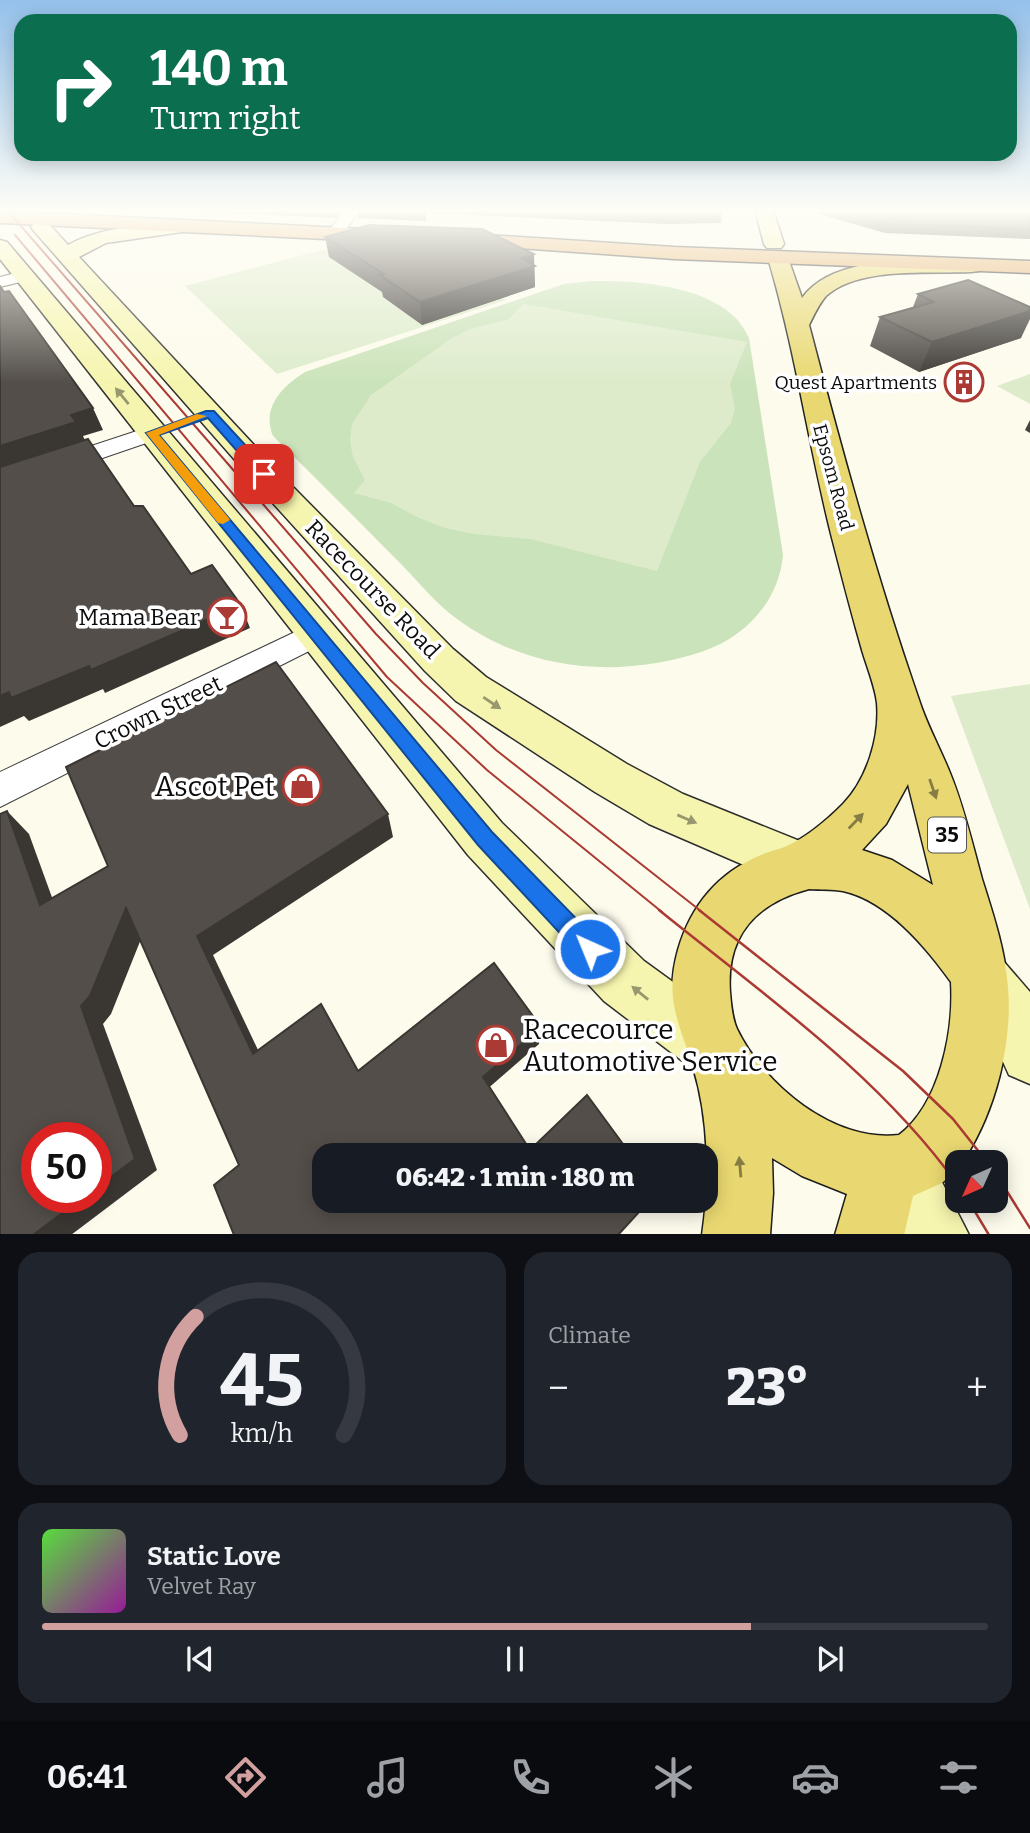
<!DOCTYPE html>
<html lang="en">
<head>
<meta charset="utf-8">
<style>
	body { margin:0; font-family:Bitter,serif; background:#20242c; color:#f1f3f6; height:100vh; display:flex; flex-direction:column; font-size:26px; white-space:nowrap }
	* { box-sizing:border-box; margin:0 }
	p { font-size:23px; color:#9ea1a6 }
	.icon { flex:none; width:38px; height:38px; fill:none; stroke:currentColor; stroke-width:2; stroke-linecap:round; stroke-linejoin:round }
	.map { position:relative; height:1234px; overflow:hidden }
	.side { display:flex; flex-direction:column; gap:18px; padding:18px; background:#0d0f14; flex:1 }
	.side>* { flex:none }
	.hud { position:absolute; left:14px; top:14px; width:1003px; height:147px; border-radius:21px; box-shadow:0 4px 18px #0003; background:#0b6e4f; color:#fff; overflow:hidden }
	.needle { width:46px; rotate:225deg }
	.controls { position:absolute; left:945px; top:1150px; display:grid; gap:14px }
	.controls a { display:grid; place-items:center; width:63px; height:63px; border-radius:14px; background:#171b24; box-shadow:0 4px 18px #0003; font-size:35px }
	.speed { position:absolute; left:21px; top:1122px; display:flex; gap:14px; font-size:35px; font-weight:700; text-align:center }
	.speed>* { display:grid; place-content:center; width:91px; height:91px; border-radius:50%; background:#171b24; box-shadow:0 4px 18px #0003; line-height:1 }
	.speed .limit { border:10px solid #d22; background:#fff; color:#111 }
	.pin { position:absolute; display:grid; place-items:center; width:60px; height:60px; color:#fff; margin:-30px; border-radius:14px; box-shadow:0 4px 10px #0006 }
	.me { position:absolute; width:77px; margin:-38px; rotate:316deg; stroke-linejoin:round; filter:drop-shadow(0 0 5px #0008) }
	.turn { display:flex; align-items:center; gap:24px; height:147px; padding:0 21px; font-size:32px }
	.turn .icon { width:91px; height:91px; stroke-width:2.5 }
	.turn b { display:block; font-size:49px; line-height:60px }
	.big { font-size:52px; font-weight:800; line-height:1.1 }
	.side .widget { flex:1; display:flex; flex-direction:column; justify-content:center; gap:10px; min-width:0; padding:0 24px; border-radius:21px; background:#20242c }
	.side .dial { align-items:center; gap:0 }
	.dial svg { height:182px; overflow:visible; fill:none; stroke:#363941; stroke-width:7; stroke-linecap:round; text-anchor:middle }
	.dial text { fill:#f1f3f6; stroke:none }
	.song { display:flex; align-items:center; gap:21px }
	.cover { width:84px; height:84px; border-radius:10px; background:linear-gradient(135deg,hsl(110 70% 55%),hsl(300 70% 35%)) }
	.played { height:7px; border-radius:4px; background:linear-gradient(90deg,#d2a09f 75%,#363941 75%) }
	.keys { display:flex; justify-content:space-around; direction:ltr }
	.heat { display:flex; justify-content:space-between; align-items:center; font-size:38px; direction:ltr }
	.side .tiles { flex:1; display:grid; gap:18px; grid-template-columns:1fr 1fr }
	.widget:last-child { grid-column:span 2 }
	.trip { position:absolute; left:312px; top:1143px; width:406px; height:70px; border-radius:21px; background:#171b24; box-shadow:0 4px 18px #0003; font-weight:800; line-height:70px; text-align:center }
	.menu { display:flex; height:112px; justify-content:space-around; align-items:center; background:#090b0e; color:#9ea1a6 }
	.menu .icon { width:49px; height:49px }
	.menu .selected { color:#d2a09f }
	.menu b { font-size:32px; color:#f1f3f6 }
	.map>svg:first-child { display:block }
</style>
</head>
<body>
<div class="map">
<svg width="1030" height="1235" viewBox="0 0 1030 1235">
	<rect width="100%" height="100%" fill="#fdfbec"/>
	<path fill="#cbe3ba" d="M 592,281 C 640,280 728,286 749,338 L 783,555 C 779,600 747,636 704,651 C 621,679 529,672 457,619 C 436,604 418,581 400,563 C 358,521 316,478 273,436 C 261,407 283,386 305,372 L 564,284 Z"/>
	<g fill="#ddebcb">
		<polygon points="322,250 421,252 506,300 277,374 185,286"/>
		<polygon points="523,304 747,342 730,384 735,408 731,423 700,462 657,571 530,539 474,534 445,528 419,518 391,503 354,493 365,480 353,457 350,441 352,424 371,395 452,338 470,329 509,319"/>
		<polygon points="1030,374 1030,404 997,386"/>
		<polygon points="1030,684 1030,909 951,696"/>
	</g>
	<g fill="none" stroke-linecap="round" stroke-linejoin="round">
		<defs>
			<g id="street">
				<polygon points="345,210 361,210 340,237 328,237 326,234"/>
				<polygon points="23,271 29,272 32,276 29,280 0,287 0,277"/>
				<polygon points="152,426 161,428 164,433 161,438 0,493 0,476"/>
				<polygon points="316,622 327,626 332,634 327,642 0,807 0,772"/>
			</g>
			<g id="secondary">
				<polygon points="755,210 773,210 784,244 781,248 767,248 764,244"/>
				<path d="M 41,221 L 48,223 L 68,245 C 101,227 139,226 175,222 L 182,224 L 185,228 L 182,232 L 106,243 L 79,257 L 293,487 L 453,649 L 486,677 L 627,764 L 683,794 L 817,848 L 824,865 L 817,882 L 799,889 L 649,824 L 595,792 L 456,701 L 425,671 L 271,501 L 34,231 L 31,227 L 34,223 Z"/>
				<polygon points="0,240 7,242 502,823 644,961 735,1027 744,1048 735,1069 714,1078 693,1069 604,1001 468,855 0,259"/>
				<polygon points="978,947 998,955 1030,992 1030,1084 1009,1075 990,1033 958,995 950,975 958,955"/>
				<polygon points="900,1135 923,1145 969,1235 898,1235 867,1168 877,1145"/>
			</g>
			<path id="primary" d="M 778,252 L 785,254 L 788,258 L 802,298 C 834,253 922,261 971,260 L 979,261 L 982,266 L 979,271 L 971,272 C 930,274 859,266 826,296 C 819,304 814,315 809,325 C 842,451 876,576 919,700 C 927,725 940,748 950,773 C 964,807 972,843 982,879 C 993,914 1005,950 1008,987 C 1013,1043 995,1111 965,1158 L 962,1162 L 957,1162 L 957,1169 L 942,1183 L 913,1196 L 904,1235 L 835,1235 L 847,1194 L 802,1176 L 772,1158 L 773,1193 L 770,1235 L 702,1235 C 710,1181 709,1119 693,1067 C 679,1022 664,1000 678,950 C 691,905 718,873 761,855 C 769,851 778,850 787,846 C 807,837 828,819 843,804 C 867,779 880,737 877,703 C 875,686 867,667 862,650 C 851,612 841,573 831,534 C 808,442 795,348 768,258 L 771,254 ZM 908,784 L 933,885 L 892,860 L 862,850 L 886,824 ZM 809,889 C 820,890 832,889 843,891 C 888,901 926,947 951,982 C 954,1031 940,1104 899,1135 C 834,1143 764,1085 737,1029 C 732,1018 731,1004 730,992 C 726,936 756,903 809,889 Z"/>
			<g id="highway">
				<polygon points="0,211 386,230 393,232 396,236 393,240 386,242 0,223"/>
				<polygon points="456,233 674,247 1030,261 1030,273 674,259 449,243 446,239 449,235"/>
			</g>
		</defs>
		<use href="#street" stroke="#3f3f3f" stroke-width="2"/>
		<use href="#secondary" stroke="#2e2e2e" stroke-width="3"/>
		<use href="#primary" stroke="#1d1d1d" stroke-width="3"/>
		<use href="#highway" stroke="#1d1d1d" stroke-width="3"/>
		<use href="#street" fill="#fff" fill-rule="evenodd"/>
		<use href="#secondary" fill="#f6f5af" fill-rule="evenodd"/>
		<use href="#primary" fill="#e9d871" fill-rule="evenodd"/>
		<use href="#highway" fill="#e3ab64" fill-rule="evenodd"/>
		<g stroke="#ab3a34" stroke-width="2">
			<polyline points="7,210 376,634 423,683 496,750 702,912"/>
			<polyline points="15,235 387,677 487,770 662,912"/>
		</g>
		<g stroke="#ab3a34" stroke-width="2.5">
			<path d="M 659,910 C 764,995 878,1074 957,1184"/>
			<polyline points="699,910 903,1071 953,1119 987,1162"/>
			<polyline points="996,1174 1030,1228"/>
			<polyline points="968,1200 989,1235"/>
		</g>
	</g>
	<g fill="#47433f">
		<polygon points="157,210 343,210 336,218"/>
		<polygon points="357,210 721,210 722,214 721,223 666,224 426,213 426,221 358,218"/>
		<polygon points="820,210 1030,210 1030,239 885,233 819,214"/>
		<polygon points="325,237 534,265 535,287 422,325 383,297 382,292 329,257"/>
		<polygon points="918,294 1021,338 919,372 870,346 880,317 913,307"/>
		<polygon points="1030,420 1030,433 1025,430"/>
	</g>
	<g fill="#3a3733">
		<polygon points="334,210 343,210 336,218"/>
		<polygon points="534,254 535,287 422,325 420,302 522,258"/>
		<polygon points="1030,311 1030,319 1021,338 919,372 932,342"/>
		<polygon points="93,408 103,430 83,436 87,445 0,473 0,446 71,415"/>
		<polygon points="241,605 250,628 105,693 103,689 29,721 24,716 0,727 0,696 9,692 89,666"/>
		<polygon points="7,811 29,834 62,925 40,905"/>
		<polygon points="388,814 393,837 213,955 267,1069 253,1054 197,936"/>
		<polygon points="126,908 145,929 111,1014 103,1024 157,1170 71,1235 33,1235 84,1197 96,1197 81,1006"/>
		<polygon points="541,1027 539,1044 485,1091 483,1077"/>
	</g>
	<g fill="#534e49" stroke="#3a3733" stroke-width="2">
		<polygon points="357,210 420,210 426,213"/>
		<polygon points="541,210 721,210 722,214 667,215"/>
		<polygon points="840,210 1030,210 1030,229 888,224"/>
		<polygon points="369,225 482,229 534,254 522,258 535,266 420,302 380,275 384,274 325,237"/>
		<polygon points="968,280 1030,307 1030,311 932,342 880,317 934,302 918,294"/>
		<polygon points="0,286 4,292 9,291 93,408 71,415 76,422 0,446"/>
		<polygon points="88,439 134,506 143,506 191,574 212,565 241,605 91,670 89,666 11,698 9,692 0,696 0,467"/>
		<polygon points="276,662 388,814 197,936 253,1054 321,1004 358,1071 494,963 541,1027 483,1077 530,1150 587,1095 631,1155 324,1155 324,1200 650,1200 618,1235 234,1235 214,1185 239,1165 126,908 90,996 81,1006 135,1159 96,1188 96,1138 37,1138 37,1197 84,1197 33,1235 0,1235 0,814 7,811 40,905 108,866 66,767"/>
	</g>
	<defs><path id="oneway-solid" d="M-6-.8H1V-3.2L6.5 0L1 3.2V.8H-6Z" transform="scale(1.75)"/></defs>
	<g fill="#98986e">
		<use href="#oneway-solid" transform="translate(122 396) rotate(-129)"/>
		<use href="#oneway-solid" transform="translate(492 703) rotate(34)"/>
		<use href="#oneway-solid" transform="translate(687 819) rotate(23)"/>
		<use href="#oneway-solid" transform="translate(640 993) rotate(-141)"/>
	</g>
	<g fill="#867c44">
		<use href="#oneway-solid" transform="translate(933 789) rotate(71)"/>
		<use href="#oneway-solid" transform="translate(856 821) rotate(-46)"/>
		<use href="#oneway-solid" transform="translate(740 1167) rotate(-95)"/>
	</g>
	<linearGradient id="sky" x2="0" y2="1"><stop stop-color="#94c1eb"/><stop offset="0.55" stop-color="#fefdf6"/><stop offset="1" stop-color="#fefdf6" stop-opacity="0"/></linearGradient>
	<rect width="1030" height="383" fill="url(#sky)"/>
	<polygon fill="#1a73e8" stroke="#114b97" stroke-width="2" points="206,411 214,411 269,471 269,476 259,476 208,418 159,435 492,832 598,941 602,949 598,957 590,960 582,957 478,845 146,433"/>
	<polygon fill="#f59e0b" points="197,414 207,416 159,435 228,517 230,520 223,524 218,523 146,433"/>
	<defs>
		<symbol id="building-ring" viewBox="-11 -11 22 22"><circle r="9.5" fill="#fff" stroke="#ab3a34" stroke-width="1.5"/><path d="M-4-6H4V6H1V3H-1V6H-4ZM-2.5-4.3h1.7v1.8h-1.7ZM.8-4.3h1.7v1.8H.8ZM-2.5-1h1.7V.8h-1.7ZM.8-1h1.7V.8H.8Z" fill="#ab3a34"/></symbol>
		<symbol id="bar-ring" viewBox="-11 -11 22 22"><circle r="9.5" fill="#fff" stroke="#ab3a34" stroke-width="1.5"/><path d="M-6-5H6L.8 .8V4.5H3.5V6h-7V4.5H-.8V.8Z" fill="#ab3a34"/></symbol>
		<symbol id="shop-ring" viewBox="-11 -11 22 22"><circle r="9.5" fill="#fff" stroke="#ab3a34" stroke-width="1.5"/><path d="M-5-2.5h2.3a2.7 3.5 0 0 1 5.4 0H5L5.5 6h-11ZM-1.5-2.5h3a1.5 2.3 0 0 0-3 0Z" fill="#ab3a34"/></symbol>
	</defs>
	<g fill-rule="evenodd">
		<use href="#building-ring" x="942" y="360" width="44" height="44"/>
		<use href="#bar-ring" x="205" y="595" width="44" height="44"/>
		<use href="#shop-ring" x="280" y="764" width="44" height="44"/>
		<use href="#shop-ring" x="474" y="1023" width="44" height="44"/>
	</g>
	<g text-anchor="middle" stroke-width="7" stroke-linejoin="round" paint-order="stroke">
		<g font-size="19" fill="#0c0c0c" stroke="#fff" text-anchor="end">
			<text x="937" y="389">Quest Apartments</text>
		</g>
		<g font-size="19" fill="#0c0c0c" stroke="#fff">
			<text transform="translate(834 477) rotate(75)" y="7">Epsom Road</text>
		</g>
		<rect fill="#fff" stroke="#555" stroke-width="2" x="928" y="817.5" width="38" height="35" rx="5"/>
		<g font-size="21" font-weight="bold" fill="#0c0c0c">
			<text x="947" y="842">35</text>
		</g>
		<g font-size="23" fill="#0c0c0c" stroke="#fff">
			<text transform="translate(373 589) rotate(46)" y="8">Racecourse Road</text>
			<text transform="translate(158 712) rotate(-26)" y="8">Crown Street</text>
		</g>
		<g font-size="23" fill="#0c0c0c" stroke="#fff" text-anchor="end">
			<text x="200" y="625">Mama Bear</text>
		</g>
		<g font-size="28" fill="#0c0c0c" stroke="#fff" text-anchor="end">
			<text x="275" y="796">Ascot Pet</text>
			<text x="523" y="1039" text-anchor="start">Racecource<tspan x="523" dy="32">Automotive Service</tspan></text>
		</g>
	</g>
</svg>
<div class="controls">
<a><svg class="needle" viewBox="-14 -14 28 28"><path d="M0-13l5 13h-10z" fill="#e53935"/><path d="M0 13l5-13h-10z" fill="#9ea1a6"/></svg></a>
</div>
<div class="speed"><div class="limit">50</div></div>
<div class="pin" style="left:264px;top:474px;background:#d93025"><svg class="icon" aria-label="arrive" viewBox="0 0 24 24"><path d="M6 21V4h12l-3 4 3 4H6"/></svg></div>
<svg class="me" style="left:590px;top:949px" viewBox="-20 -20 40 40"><circle r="17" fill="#1a73e8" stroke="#fff" stroke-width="3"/><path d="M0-11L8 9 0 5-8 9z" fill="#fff"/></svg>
<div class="trip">06:42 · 1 min · 180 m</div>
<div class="hud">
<div class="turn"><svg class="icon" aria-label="right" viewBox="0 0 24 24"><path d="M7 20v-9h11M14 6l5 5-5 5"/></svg><div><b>140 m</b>Turn right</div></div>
</div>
</div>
<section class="side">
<div class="tiles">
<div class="widget dial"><svg viewBox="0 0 100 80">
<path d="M14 69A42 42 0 1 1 86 69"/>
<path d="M14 69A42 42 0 0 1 21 17" stroke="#d2a09f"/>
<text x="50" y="56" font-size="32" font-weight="700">45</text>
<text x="50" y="72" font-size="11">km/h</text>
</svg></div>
<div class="widget"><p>Climate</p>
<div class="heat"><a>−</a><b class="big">23°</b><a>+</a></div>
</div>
<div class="widget">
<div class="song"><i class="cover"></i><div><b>Static Love</b><p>Velvet Ray</p></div></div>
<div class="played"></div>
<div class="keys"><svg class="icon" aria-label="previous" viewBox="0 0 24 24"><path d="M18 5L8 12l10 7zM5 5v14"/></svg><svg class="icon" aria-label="pause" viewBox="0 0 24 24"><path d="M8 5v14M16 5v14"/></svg><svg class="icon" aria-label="next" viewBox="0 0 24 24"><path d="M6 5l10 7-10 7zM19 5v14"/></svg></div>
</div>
</div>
</section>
<nav class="menu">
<b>06:41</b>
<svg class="icon selected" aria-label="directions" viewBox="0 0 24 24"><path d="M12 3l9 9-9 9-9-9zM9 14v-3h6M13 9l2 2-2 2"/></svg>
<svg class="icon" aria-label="music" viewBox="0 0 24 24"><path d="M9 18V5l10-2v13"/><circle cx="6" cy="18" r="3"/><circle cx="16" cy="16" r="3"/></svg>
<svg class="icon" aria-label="phone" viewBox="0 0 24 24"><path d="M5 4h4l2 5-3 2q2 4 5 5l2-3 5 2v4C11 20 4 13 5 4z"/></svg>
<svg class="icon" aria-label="climate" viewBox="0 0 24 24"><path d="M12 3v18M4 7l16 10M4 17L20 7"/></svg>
<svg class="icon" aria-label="car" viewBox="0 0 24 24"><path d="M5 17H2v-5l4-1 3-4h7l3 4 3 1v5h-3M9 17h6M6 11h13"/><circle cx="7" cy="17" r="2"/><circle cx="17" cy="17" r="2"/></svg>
<svg class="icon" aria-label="filters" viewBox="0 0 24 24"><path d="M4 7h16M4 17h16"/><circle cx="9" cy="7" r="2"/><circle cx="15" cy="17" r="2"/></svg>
</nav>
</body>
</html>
